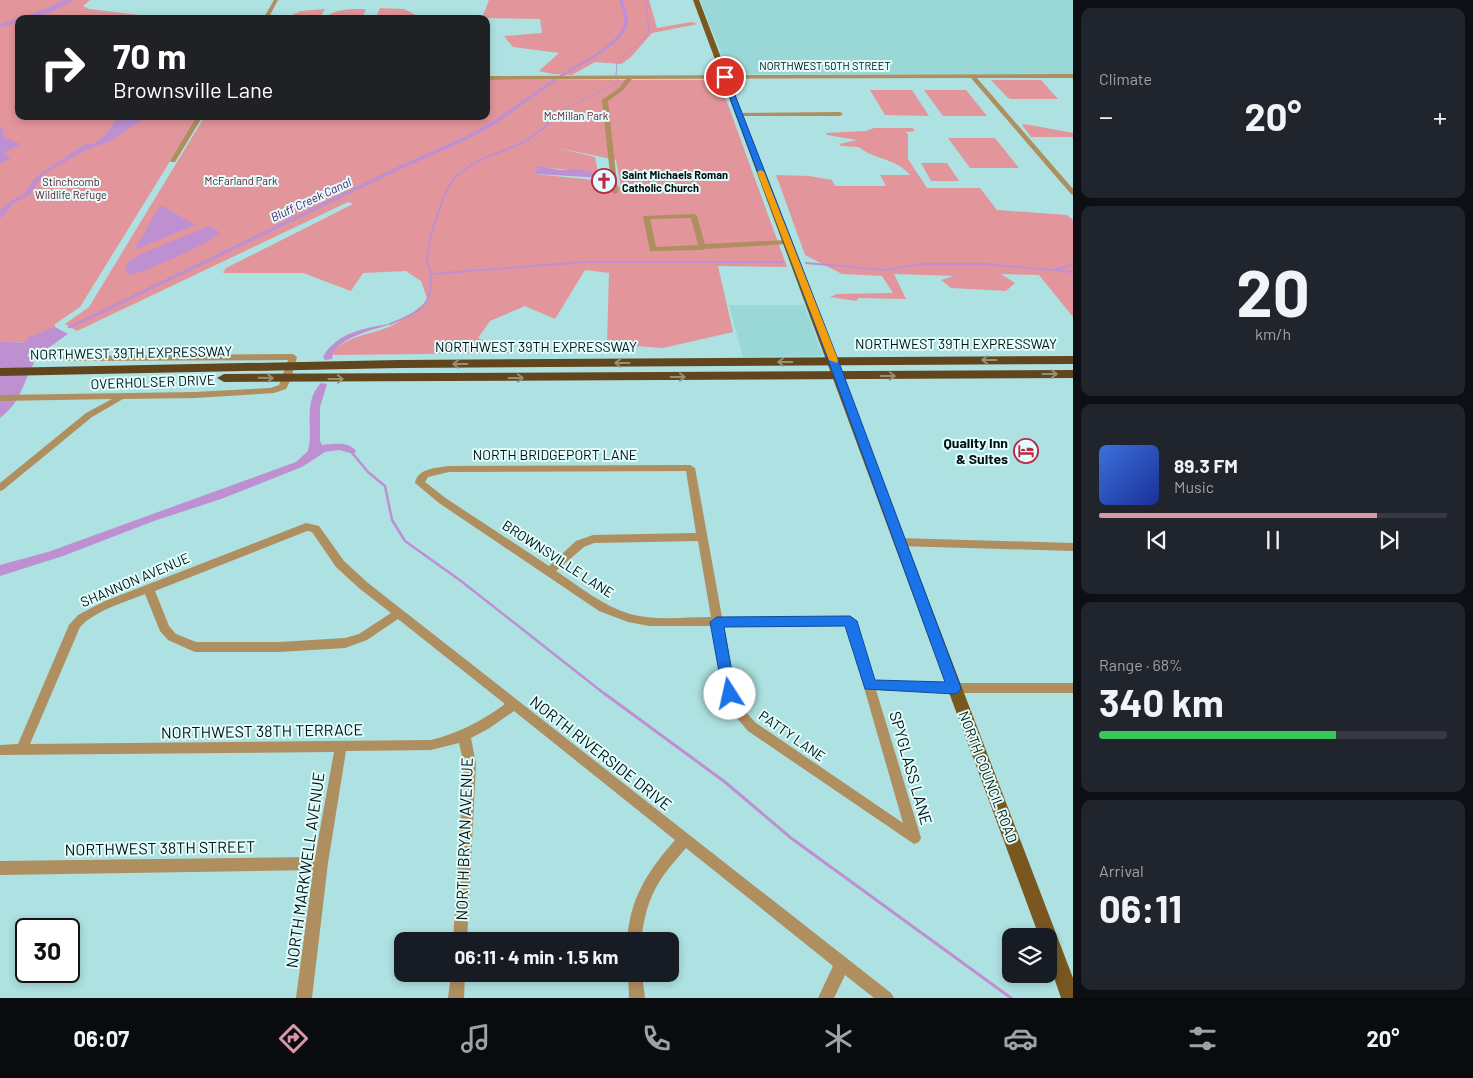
<!DOCTYPE html>
<html lang="en">
<head>
<meta charset="utf-8">
<style>
	body { margin:0; font-family:Barlow,sans-serif; background:#20242c; color:#f1f3f6; height:100vh; display:flex; flex-direction:column; font-size:19px; white-space:nowrap }
	* { box-sizing:border-box; margin:0 }
	p { font-size:16px; color:#9ea1a6 }
	.icon { flex:none; width:28px; height:28px; fill:none; stroke:currentColor; stroke-width:2; stroke-linecap:round; stroke-linejoin:round }
	.map { position:relative; flex:1; overflow:hidden }
	.details { display:flex; flex-direction:column; gap:8px; padding:8px; background:#0d0f14; width:400px }
	.details>* { flex:none }
	.banner { position:absolute; left:15px; top:15px; width:475px; height:105px; border-radius:10px; box-shadow:0 2px 8px #0003; background:#202124; color:#fff; overflow:hidden }
	.buttons { position:absolute; left:1002px; top:928px; display:grid; gap:10px }
	.buttons a { display:grid; place-items:center; width:55px; height:55px; border-radius:10px; background:#171b24; box-shadow:0 2px 8px #0003; font-size:25px }
	.speed { position:absolute; left:15px; top:918px; display:flex; gap:10px; font-size:25px; font-weight:700; text-align:center }
	.speed>* { display:grid; place-content:center; width:65px; height:65px; border-radius:50%; background:#171b24; box-shadow:0 2px 8px #0003; line-height:1 }
	.speed .limit { border:2px solid #111; border-radius:8px; background:#fff; color:#111 }
	.pin { position:absolute; display:grid; place-items:center; width:42px; height:42px; color:#fff; margin:-21px; border:2px solid #fff; border-radius:50%; box-shadow:0 1px 5px #0007 }
	.me { position:absolute; width:55px; margin:-28px; rotate:350deg; stroke-linejoin:round; filter:drop-shadow(0 0 4px #0008) }
	.turn { display:flex; align-items:center; gap:18px; height:105px; padding:0 15px; font-size:22px }
	.turn .icon { width:65px; height:65px; stroke-width:2.5 }
	.turn b { display:block; font-size:35px; line-height:42px }
	.big { font-size:38px; font-weight:700; line-height:1.1 }
	.details .widget { flex:1; display:flex; flex-direction:column; justify-content:center; gap:8px; min-width:0; padding:0 18px; border-radius:10px; background:#20242c }
	.details .dial { align-items:center; gap:0 }
	.dial b { font-size:65px; line-height:1 }
	.song { display:flex; align-items:center; gap:15px }
	.cover { width:60px; height:60px; border-radius:8px; background:linear-gradient(135deg,hsl(220 70% 55%),hsl(230 70% 35%)) }
	.played { height:5px; border-radius:2px; background:linear-gradient(90deg,#d898a6 80%,#363941 80%) }
	.keys { display:flex; justify-content:space-around; direction:ltr }
	.heat { display:flex; justify-content:space-between; align-items:center; font-size:28px; direction:ltr }
	.charge { height:8px; border-radius:4px; background:linear-gradient(90deg,#34c759 68%,#363941 0) }
	.trip { position:absolute; left:394px; top:932px; width:285px; height:50px; border-radius:10px; background:#171b24; box-shadow:0 2px 8px #0003; font-weight:700; line-height:50px; text-align:center }
	.tab-bar { display:flex; height:80px; justify-content:space-around; align-items:center; background:#090b0e; color:#9ea1a6 }
	.tab-bar .icon { width:35px; height:35px }
	.tab-bar .current { color:#d898a6 }
	.tab-bar b { font-size:22px; color:#f1f3f6 }
	main { display:flex; flex:1; min-height:0 }
	.map>svg:first-child { display:block }
</style>
</head>
<body>
<main>
<div class="map">
<svg width="1073" height="998" viewBox="0 0 1073 998">
	<rect width="100%" height="100%" fill="#aee1e1"/>
	<g fill="#9ad8d8">
		<polygon points="700,0 1073,0 1073,75 733,74 729,72"/>
		<polygon points="729,305 804,305 823,356 743,357"/>
	</g>
	<g fill="#e2969b" fill-rule="evenodd">
		<polygon points="0,0 90,0 83,6 89,9 171,19 198,19 19,19 19,116 198,116 80,307 55,324 55,327 24,343 0,341"/>
		<polygon points="489,0 649,0 657,28 691,22 698,24 652,33 630,58 621,64 595,62 572,75 552,74 539,71 559,53 513,47 504,36 542,33 540,19 482,18"/>
		<polygon points="380,8 404,9 416,15 415,19 375,19"/>
		<polygon points="325,9 319,19 283,19 301,11"/>
		<path d="M 366,9 L 362,19 L 324,19 C 334,8 353,9 366,9 Z"/>
		<path d="M 486,80 L 719,80 L 787,267 L 718,266 L 733,332 L 663,348 L 607,344 L 609,273 L 585,270 L 555,319 L 525,306 L 490,321 L 478,338 L 513,353 L 334,355 L 333,352 C 349,334 373,335 393,325 C 405,319 417,309 428,301 L 421,281 L 406,271 L 363,273 L 351,291 L 303,273 L 223,273 L 226,268 L 353,204 L 348,202 L 77,331 L 65,324 L 89,307 L 205,116 L 486,116 ZM 553,147 L 616,160 L 621,187 L 604,181 L 535,174 L 550,168 L 598,173 L 595,157 Z"/>
		<polygon points="991,80 1041,80 1058,99 1011,99 1008,98"/>
		<polygon points="870,90 912,90 929,116 885,115"/>
		<polygon points="924,90 966,90 987,116 943,116"/>
		<path d="M 1024,124 C 1041,127 1057,130 1073,133 L 1073,137 L 1031,137 L 1022,125 Z"/>
		<path d="M 874,128 L 913,128 L 915,131 L 906,132 L 908,135 L 908,159 L 927,188 L 980,188 L 997,210 L 1067,215 L 1073,220 L 1073,317 L 1039,275 L 1001,274 L 1015,283 L 1006,291 L 951,288 L 941,280 L 954,276 L 894,274 L 906,299 L 859,298 L 856,301 L 830,297 L 837,294 L 893,293 L 882,276 L 842,274 L 805,255 L 776,175 L 809,176 L 832,180 L 835,186 L 886,186 L 880,175 L 910,175 C 896,158 874,160 859,147 L 841,146 L 839,144 L 857,140 L 827,135 L 826,133 L 866,131 Z"/>
		<polygon points="948,138 995,138 1019,168 970,168"/>
		<polygon points="921,163 947,163 959,181 931,181"/>
	</g>
	<g fill="#be90d2">
		<path d="M 63,0 L 74,0 C 56,10 40,19 19,19 L 19,22 L 0,27 L 0,24 L 43,10 Z"/>
		<polygon points="119,116 147,116 111,141 87,149 44,174 30,194 13,204 0,219 0,210 11,201 24,194 34,179 43,172 84,145 95,143 105,135"/>
		<polygon points="0,127 4,129 2,132 6,138 21,144 4,153 11,158 0,164"/>
		<polygon points="538,166 560,170 578,169 608,176 604,178 535,174"/>
		<polygon points="163,206 195,225 137,249 136,247 159,207"/>
		<path d="M 209,226 L 220,232 C 215,241 144,273 132,274 C 128,275 128,274 125,271 L 128,262 L 141,254 Z"/>
		<path d="M 391,324 C 373,330 334,338 332,359 L 325,360 L 323,357 C 336,333 366,327 391,324 Z"/>
		<path d="M 55,327 L 68,334 L 44,351 L 31,352 L 27,355 L 34,363 C 22,384 22,401 0,418 L 0,341 L 24,343 L 29,337 Z"/>
		<path d="M 321,383 L 327,384 L 320,407 L 320,441 L 322,445 C 333,444 349,441 356,451 L 354,454 L 339,450 L 325,452 L 302,467 L 221,499 L 154,521 L 63,556 L 0,576 L 0,565 L 48,552 L 296,462 L 308,451 C 314,429 302,402 321,383 Z"/>
	</g>
	<g fill="none" stroke-linecap="round" stroke-linejoin="round">
		<g stroke="#be90d2" stroke-width="1">
			<polyline points="616,76 617,62 640,43 649,32 646,0"/>
			<polyline points="555,118 564,109 619,82 617,79"/>
		</g>
		<g stroke="#be90d2" stroke-width="2">
			<polyline points="806,263 884,270 921,264 985,264 1073,272"/>
			<polyline points="1055,269 1073,265"/>
			<polyline points="431,274 585,262 783,262"/>
			<path d="M 390,324 C 416,313 434,308 431,274 C 430,269 427,265 427,259 C 428,239 439,208 447,190 C 459,162 498,155 523,142 C 536,136 546,126 556,117"/>
			<polyline points="352,453 354,455"/>
		</g>
		<polyline stroke="#be90d2" stroke-width="2.5" points="353,454 368,472 385,486 392,520 405,541 461,581 606,695"/>
		<polyline stroke="#be90d2" stroke-width="3" points="605,694 725,782 791,838 1011,998"/>
		<g fill="#be90d2" fill-rule="evenodd">
			<path d="M 619,0 L 623,0 C 625,7 629,16 628,23 C 625,44 579,66 562,77 L 560,77 L 560,75 C 576,65 621,43 624,23 C 625,16 621,7 619,0 Z"/>
			<polygon points="554,79 557,80 494,125 468,139 401,169 72,328 68,328 67,327 397,167 464,137 490,123"/>
		</g>
		<g fill="#af8e5f" fill-rule="evenodd">
			<polygon points="274,0 278,0 268,19 263,19"/>
			<polygon points="1073,74 1073,78 977,78 1073,189 1073,195 1071,194 971,78 632,79 623,90 608,101 618,192 615,194 612,192 602,100 619,88 626,79 486,80 486,76"/>
			<polygon points="739,113 840,112 843,114 840,116 737,116 736,115"/>
			<polygon points="197,116 203,116 175,162 171,162 170,161"/>
			<path d="M 694,214 L 697,216 L 705,244 L 787,240 L 791,242 L 787,244 L 705,249 L 702,250 L 650,251 L 643,217 L 644,216 ZM 691,218 L 698,245 L 656,247 L 650,219 Z"/>
			<polygon points="293,354 297,357 291,379 286,389 274,393 195,398 123,399 92,417 3,490 0,491 0,483 86,413 112,399 0,401 0,395 195,392 270,388 279,385 288,360 66,361 62,358 63,356"/>
			<path d="M 690,465 L 695,468 L 722,617 L 850,617 L 854,618 L 873,680 L 954,683 L 1073,683 L 1073,693 L 954,693 L 876,690 L 921,838 L 919,842 L 914,844 L 748,731 L 729,709 L 724,694 L 712,626 L 649,626 L 628,622 L 599,611 L 439,503 L 415,483 C 418,468 436,468 449,466 ZM 686,471 L 696,533 L 593,535 L 576,541 L 549,566 L 447,499 L 425,482 L 428,477 L 449,472 ZM 698,541 L 711,617 C 685,617 655,621 630,614 C 603,606 580,587 556,571 L 584,547 L 594,543 ZM 846,625 L 903,823 L 756,723 L 740,706 L 736,694 L 724,626 Z"/>
			<path d="M 306,523 L 319,526 L 344,561 L 368,583 L 891,993 L 894,998 L 874,998 L 845,975 L 834,998 L 818,998 L 833,966 L 686,848 C 656,882 647,896 641,941 L 627,941 C 630,898 647,872 675,840 L 514,711 L 488,729 L 471,738 L 476,764 L 467,941 L 453,941 L 464,764 L 459,743 L 431,750 L 346,751 L 328,863 L 312,998 L 296,998 L 313,870 L 0,875 L 0,861 L 315,857 L 334,752 L 0,755 L 0,745 L 18,744 L 69,625 L 78,615 L 105,601 ZM 307,531 L 312,532 L 336,567 L 360,589 L 391,613 L 359,634 L 345,638 L 279,642 L 196,642 L 176,634 L 169,626 L 155,591 ZM 145,594 L 160,631 L 168,640 L 195,652 L 279,652 L 345,648 L 367,640 L 398,619 L 505,704 C 482,721 459,733 431,740 L 30,744 L 80,627 C 96,610 123,603 145,594 Z"/>
			<polygon points="899,538 1073,543 1073,551 899,546 895,545 894,542 895,539"/>
			<polygon points="451,974 465,974 464,998 448,998"/>
			<polygon points="628,974 642,974 645,998 629,998"/>
		</g>
		<polygon fill="#79571f" fill-rule="evenodd" points="693,0 699,0 1057,936 1073,978 1073,998 1061,998 1049,963 1049,936 1039,936"/>
		<g fill="#60451d" fill-rule="evenodd">
			<polygon points="1073,356 1073,364 399,368 0,376 0,368 399,360"/>
			<polygon points="1073,370 1073,378 224,382 217,378 224,374"/>
		</g>
	</g>
	<defs><path id="oneway-shaft" d="M-6 0H5M1.5-3L5.5 0L1.5 3" fill="none" stroke-width="1.6" stroke-linecap="round" stroke-linejoin="round" transform="scale(1.25)"/></defs>
	<g stroke="#948f76">
		<use href="#oneway-shaft" transform="translate(989 360) rotate(180)"/>
		<use href="#oneway-shaft" transform="translate(785 362) rotate(180)"/>
		<use href="#oneway-shaft" transform="translate(622 363) rotate(180)"/>
		<use href="#oneway-shaft" transform="translate(460 364) rotate(180)"/>
		<use href="#oneway-shaft" transform="translate(1050 374)"/>
		<use href="#oneway-shaft" transform="translate(888 376)"/>
		<use href="#oneway-shaft" transform="translate(678 377)"/>
		<use href="#oneway-shaft" transform="translate(266 378) rotate(1)"/>
		<use href="#oneway-shaft" transform="translate(516 378)"/>
		<use href="#oneway-shaft" transform="translate(336 379)"/>
	</g>
	<polygon fill="#1a73e8" stroke="#114b97" points="725,75 728,77 837,357 961,688 959,692 954,694 865,689 845,626 724,627 736,694 734,698 725,698 723,694 710,622 717,617 850,616 857,621 875,680 945,682 827,357 722,77"/>
	<polygon fill="#f59e0b" points="761,170 764,172 838,360 837,363 829,360 757,172"/>
	<defs>
		<symbol id="church-ring" viewBox="-11 -11 22 22"><circle r="9.5" fill="#e3fdfc" stroke="#ba2945" stroke-width="1.5"/><path d="M-1.2-6h2.4v3.5h3.3v2.4h-3.3V6h-2.4V-.1h-3.3v-2.4h3.3Z" fill="#ba2945"/></symbol>
		<symbol id="hotel-ring" viewBox="-11 -11 22 22"><circle r="9.5" fill="#e3fdfc" stroke="#ba2945" stroke-width="1.5"/><path d="M-6-4.5h1.5V1H6V5H4.5V3h-9V5H-6ZM-4 0a1.8 1.8 0 1 1 3.6 0ZM.5 0V-2.5h3Q6-2.5 6 0Z" fill="#ba2945"/></symbol>
	</defs>
	<g fill-rule="evenodd">
		<use href="#church-ring" x="590" y="167" width="28" height="28"/>
		<use href="#hotel-ring" x="1012" y="437" width="28" height="28"/>
	</g>
	<g text-anchor="middle" stroke-width="4" stroke-linejoin="round" paint-order="stroke">
		<g font-size="11" fill="#001010" stroke="#e3fdfc">
			<text x="825" y="70">NORTHWEST 50TH STREET</text>
		</g>
		<g font-size="11" fill="#621522" stroke="#e3fdfc">
			<text x="576" y="120">McMillan Park</text>
			<text x="241" y="185">McFarland Park</text>
			<text x="71" y="186">Stinchcomb<tspan x="71" dy="13">Wildlife Refuge</tspan></text>
		</g>
		<g font-size="11" font-weight="bold" fill="#001010" stroke="#e3fdfc" text-anchor="start">
			<text x="622" y="179">Saint Michaels Roman<tspan x="622" dy="13">Catholic Church</tspan></text>
		</g>
		<g font-size="12" font-style="italic" fill="#511665" stroke="#e3fdfc">
			<text transform="translate(311 200) rotate(-25)" y="4">Bluff Creek Canal</text>
		</g>
		<g font-size="14" fill="#001010" stroke="#e3fdfc">
			<text x="956" y="349">NORTHWEST 39TH EXPRESSWAY</text>
			<text x="536" y="352">NORTHWEST 39TH EXPRESSWAY</text>
			<text transform="translate(131 353) rotate(-1)" y="5">NORTHWEST 39TH EXPRESSWAY</text>
			<text transform="translate(153 382) rotate(-2)" y="5">OVERHOLSER DRIVE</text>
			<text x="555" y="460">NORTH BRIDGEPORT LANE</text>
			<text transform="translate(558 559) rotate(33)" y="5">BROWNSVILLE LANE</text>
			<text transform="translate(135 580) rotate(-23)" y="5">SHANNON AVENUE</text>
			<text transform="translate(792 736) rotate(35)" y="5">PATTY LANE</text>
			<text transform="translate(988 777) rotate(69)" y="5">NORTH COUNCIL ROAD</text>
		</g>
		<g font-size="14" font-weight="bold" fill="#001010" stroke="#e3fdfc" text-anchor="end">
			<text x="1008" y="448">Quality Inn<tspan x="1008" dy="16">&amp; Suites</tspan></text>
		</g>
		<g font-size="16" fill="#001010" stroke="#e3fdfc">
			<text transform="translate(262 731) rotate(-1)" y="6">NORTHWEST 38TH TERRACE</text>
			<text transform="translate(601 753) rotate(38)" y="6">NORTH RIVERSIDE DRIVE</text>
			<text transform="translate(911 768) rotate(74)" y="6">SPYGLASS LANE</text>
			<text transform="translate(464 839) rotate(-88)" y="6">NORTH BRYAN AVENUE</text>
			<text transform="translate(160 848) rotate(-1)" y="6">NORTHWEST 38TH STREET</text>
			<text transform="translate(305 870) rotate(-82)" y="6">NORTH MARKWELL AVENUE</text>
		</g>
	</g>
</svg>
<div class="buttons">
<a><svg class="icon" aria-label="layers" viewBox="0 0 24 24"><path d="M12 4l9 5-9 5-9-5zM3 14l9 5 9-5"/></svg></a>
</div>
<div class="speed"><div class="limit">30</div></div>
<div class="pin" style="left:725px;top:77px;background:#d93025"><svg class="icon" aria-label="arrive" viewBox="0 0 24 24"><path d="M6 21V4h12l-3 4 3 4H6"/></svg></div>
<svg class="me" style="left:730px;top:694px" viewBox="-20 -20 40 40"><circle r="19" fill="#fff"/><path d="M0-13L10 11 0 6-10 11z" fill="#1a73e8"/></svg>
<div class="trip">06:11 · 4 min · 1.5 km</div>
<div class="banner">
<div class="turn"><svg class="icon" aria-label="right" viewBox="0 0 24 24"><path d="M7 20v-9h11M14 6l5 5-5 5"/></svg><div><b>70 m</b>Brownsville Lane</div></div>
</div>
</div>
<section class="details">
<div class="widget"><p>Climate</p>
<div class="heat"><a>−</a><b class="big">20°</b><a>+</a></div>
</div>
<div class="widget dial"><b>20</b><p>km/h</p></div>
<div class="widget">
<div class="song"><i class="cover"></i><div><b>89.3 FM</b><p>Music</p></div></div>
<div class="played"></div>
<div class="keys"><svg class="icon" aria-label="previous" viewBox="0 0 24 24"><path d="M18 5L8 12l10 7zM5 5v14"/></svg><svg class="icon" aria-label="pause" viewBox="0 0 24 24"><path d="M8 5v14M16 5v14"/></svg><svg class="icon" aria-label="next" viewBox="0 0 24 24"><path d="M6 5l10 7-10 7zM19 5v14"/></svg></div>
</div>
<div class="widget"><p>Range · 68%</p><b class="big">340 km</b><div class="charge"></div></div>
<div class="widget"><p>Arrival</p><b class="big">06:11</b></div>
</section>
</main>
<nav class="tab-bar">
<b>06:07</b>
<svg class="icon current" aria-label="directions" viewBox="0 0 24 24"><path d="M12 3l9 9-9 9-9-9zM9 14v-3h6M13 9l2 2-2 2"/></svg>
<svg class="icon" aria-label="music" viewBox="0 0 24 24"><path d="M9 18V5l10-2v13"/><circle cx="6" cy="18" r="3"/><circle cx="16" cy="16" r="3"/></svg>
<svg class="icon" aria-label="phone" viewBox="0 0 24 24"><path d="M5 4h4l2 5-3 2q2 4 5 5l2-3 5 2v4C11 20 4 13 5 4z"/></svg>
<svg class="icon" aria-label="climate" viewBox="0 0 24 24"><path d="M12 3v18M4 7l16 10M4 17L20 7"/></svg>
<svg class="icon" aria-label="car" viewBox="0 0 24 24"><path d="M5 17H2v-5l4-1 3-4h7l3 4 3 1v5h-3M9 17h6M6 11h13"/><circle cx="7" cy="17" r="2"/><circle cx="17" cy="17" r="2"/></svg>
<svg class="icon" aria-label="filters" viewBox="0 0 24 24"><path d="M4 7h16M4 17h16"/><circle cx="9" cy="7" r="2"/><circle cx="15" cy="17" r="2"/></svg>
<b>20°</b>
</nav>
</body>
</html>
